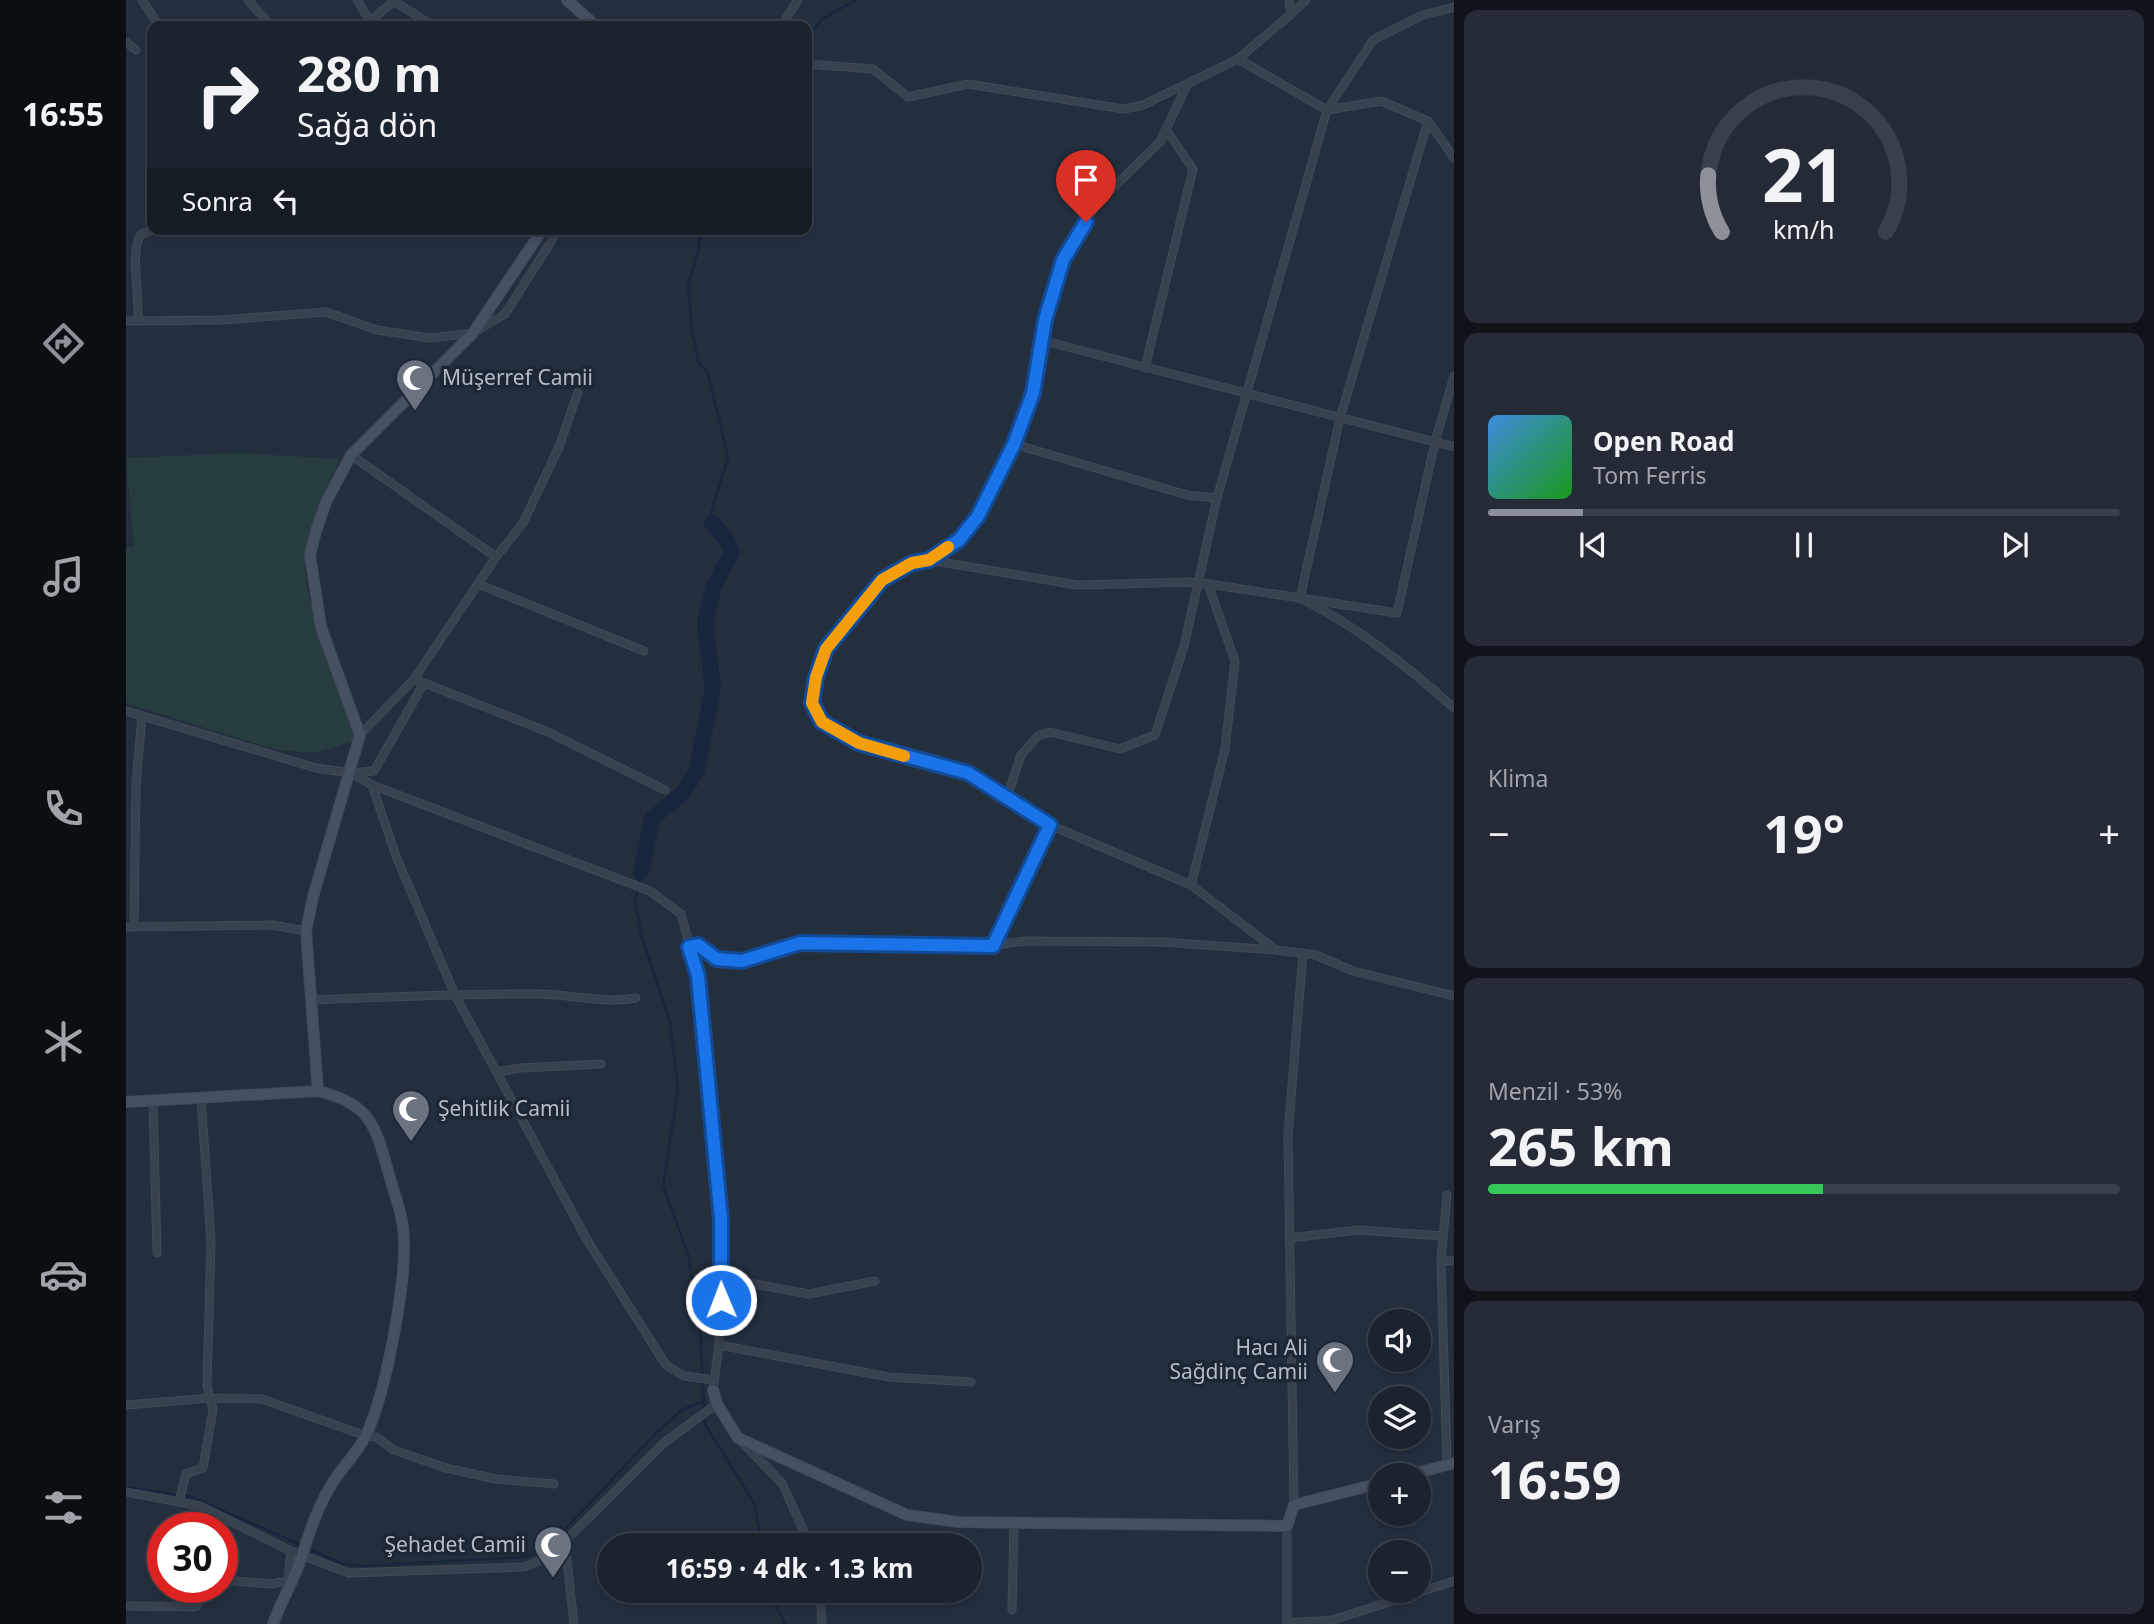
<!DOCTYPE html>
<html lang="tr">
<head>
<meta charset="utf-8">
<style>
	body { margin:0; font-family:"Noto Sans",sans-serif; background:#242b36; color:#f1f3f6; height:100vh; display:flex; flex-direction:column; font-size:26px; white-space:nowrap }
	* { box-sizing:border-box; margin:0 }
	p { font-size:23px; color:#a0a4aa }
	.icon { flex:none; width:38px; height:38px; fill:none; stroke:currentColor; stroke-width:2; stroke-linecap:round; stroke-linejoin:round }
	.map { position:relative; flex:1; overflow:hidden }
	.drawer { display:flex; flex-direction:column; gap:10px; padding:10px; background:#0f1319; width:700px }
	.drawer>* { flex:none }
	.top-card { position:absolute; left:21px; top:21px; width:665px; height:214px; border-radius:14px; box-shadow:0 4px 10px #0003,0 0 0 2px #39404a; background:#1b232e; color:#f1f3f6; overflow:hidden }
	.tools { position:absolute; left:1242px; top:1309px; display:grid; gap:14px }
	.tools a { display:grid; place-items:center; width:63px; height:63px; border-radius:50%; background:#1b232e; box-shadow:0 4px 10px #0003,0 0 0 2px #39404a; font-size:35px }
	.speed { position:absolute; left:21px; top:1512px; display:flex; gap:14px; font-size:35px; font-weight:700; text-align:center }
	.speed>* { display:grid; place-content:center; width:91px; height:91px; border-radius:50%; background:#1b232e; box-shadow:0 4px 10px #0003,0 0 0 2px #39404a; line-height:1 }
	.speed .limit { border:10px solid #d22; background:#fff; color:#111 }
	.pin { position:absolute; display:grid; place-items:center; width:60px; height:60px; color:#fff; margin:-72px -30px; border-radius:50% 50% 50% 0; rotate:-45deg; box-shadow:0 0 7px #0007 }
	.pin .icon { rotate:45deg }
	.me { position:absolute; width:77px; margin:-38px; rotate:359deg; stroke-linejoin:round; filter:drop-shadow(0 0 5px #0008) }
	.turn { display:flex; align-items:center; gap:24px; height:147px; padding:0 35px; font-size:32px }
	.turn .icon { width:91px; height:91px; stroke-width:2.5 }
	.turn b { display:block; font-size:49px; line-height:60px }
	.then { display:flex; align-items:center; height:66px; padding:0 35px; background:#0003; gap:14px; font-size:26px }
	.big { font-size:52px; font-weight:700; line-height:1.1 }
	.drawer .widget { flex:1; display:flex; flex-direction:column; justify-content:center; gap:10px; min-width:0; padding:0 24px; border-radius:14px; background:#242b36 }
	.drawer .dial { align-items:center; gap:0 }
	.dial svg { height:182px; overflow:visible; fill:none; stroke:#39404a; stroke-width:7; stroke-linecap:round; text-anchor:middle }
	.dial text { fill:#f1f3f6; stroke:none }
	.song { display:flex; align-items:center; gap:21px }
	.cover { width:84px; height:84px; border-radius:10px; background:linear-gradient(135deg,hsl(210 70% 55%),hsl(120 70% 35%)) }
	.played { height:7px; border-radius:4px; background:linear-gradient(90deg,#8c9099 15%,#39404a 15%) }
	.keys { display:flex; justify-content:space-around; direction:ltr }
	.heat { display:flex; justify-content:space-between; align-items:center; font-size:38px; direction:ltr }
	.charge { height:10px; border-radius:5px; background:linear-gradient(90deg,#34c759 53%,#39404a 0) }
	.trip { position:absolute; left:471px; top:1533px; width:385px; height:70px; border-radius:35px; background:#1b232e; box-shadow:0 4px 10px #0003,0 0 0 2px #39404a; font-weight:700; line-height:70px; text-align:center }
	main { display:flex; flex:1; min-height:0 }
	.menu { display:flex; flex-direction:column; width:126px; justify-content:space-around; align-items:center; background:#0b0e12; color:#a0a4aa }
	.menu .icon { width:49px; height:49px }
	.menu .on { color:#8c9099 }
	.menu b { font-size:32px; color:#f1f3f6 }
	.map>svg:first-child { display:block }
</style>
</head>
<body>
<main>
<nav class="menu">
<b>16:55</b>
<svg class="icon on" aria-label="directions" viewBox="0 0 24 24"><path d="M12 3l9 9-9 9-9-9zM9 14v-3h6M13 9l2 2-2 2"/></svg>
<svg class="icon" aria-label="music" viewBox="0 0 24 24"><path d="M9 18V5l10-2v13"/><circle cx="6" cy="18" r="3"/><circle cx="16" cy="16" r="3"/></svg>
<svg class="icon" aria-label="phone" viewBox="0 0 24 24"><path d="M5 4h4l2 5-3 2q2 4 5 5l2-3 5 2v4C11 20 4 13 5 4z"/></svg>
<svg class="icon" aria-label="climate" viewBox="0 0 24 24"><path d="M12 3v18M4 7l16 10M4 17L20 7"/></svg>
<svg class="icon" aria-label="car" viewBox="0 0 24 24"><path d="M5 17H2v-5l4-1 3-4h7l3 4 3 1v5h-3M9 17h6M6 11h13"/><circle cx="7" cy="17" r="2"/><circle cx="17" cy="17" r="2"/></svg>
<svg class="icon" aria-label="filters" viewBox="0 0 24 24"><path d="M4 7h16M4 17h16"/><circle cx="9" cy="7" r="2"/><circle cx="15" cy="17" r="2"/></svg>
</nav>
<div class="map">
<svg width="1328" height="1624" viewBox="0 0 1328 1624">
	<rect width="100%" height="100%" fill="#242f3e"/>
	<path fill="#263c3f" d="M 113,453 L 214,459 C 198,493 180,528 179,567 C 179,608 217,690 232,732 L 227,741 L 189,753 L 150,750 L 0,703 L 0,547 L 8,547 L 0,458 Z"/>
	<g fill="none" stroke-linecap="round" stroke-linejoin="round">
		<g stroke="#17263c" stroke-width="2.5">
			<polyline points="681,39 696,19 730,0"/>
			<polyline points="574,229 573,248 562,285 566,330 572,361 582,374 602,457 584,516 586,523"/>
			<polyline points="515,872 509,901 515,934 544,1022 552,1089 537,1186 562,1254 574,1329 579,1424 628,1503 636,1545"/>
			<polyline points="0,1487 66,1497 175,1545"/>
			<polyline points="181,1548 217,1564 235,1566 400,1557 426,1543 531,1432 556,1410 578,1401"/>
			<polyline points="643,1591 659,1624"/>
		</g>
		<polyline stroke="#17263c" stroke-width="16" points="515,872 526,818 556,794 570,773 587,688 579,623 588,586 606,552 601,540 586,523"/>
		<defs>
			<g id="street">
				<polyline points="16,0 33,26"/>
				<polyline points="122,0 145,26"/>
				<polyline points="231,0 244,21 243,26"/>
				<polyline points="1165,14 1180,0"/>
				<polyline points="244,21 268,1 301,22 303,26"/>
				<polyline points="655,26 672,0"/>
				<polyline points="0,42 10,50"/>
				<polyline points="1112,59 1165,14 1163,0"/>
				<polyline points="681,64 747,69 782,97 842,84 998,109 1017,105 1112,59 1201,110 1255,101 1302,121 1328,158"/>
				<path d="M 1302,121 L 1214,418 L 1174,598 C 1231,626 1281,666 1328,708"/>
				<polyline points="0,321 96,320 200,312 251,330 304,338 347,333 379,314 433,229"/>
				<path d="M 12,321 C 14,301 3,244 16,234 L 30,229"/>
				<polyline points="915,340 1328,447"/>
				<polyline points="1019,368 1067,169 1041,131"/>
				<polyline points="1328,376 1309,442 1271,613 1070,582 951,585 803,560 786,563 756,580 700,649 690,677 686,703 696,722 733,743 842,773 924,825 1065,885 1150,950 1190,955 1227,971 1328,996"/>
				<polyline points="888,444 1061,495 1091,498"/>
				<polyline points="225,455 370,557"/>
				<polyline points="803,560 833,540 852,516 888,444 907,393 919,320 938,260 972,202 1034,142 1061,85"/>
				<polyline points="352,584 518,651"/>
				<polyline points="288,679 422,732 539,790"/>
				<polyline points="0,711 190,768 225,773 246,785 524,891 555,914 572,977 595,1219 593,1345 587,1390"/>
				<polyline points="234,735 288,679 370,557 397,523 433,447 452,392"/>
				<polyline points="225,773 248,771 298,683"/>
				<polyline points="246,785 270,856 329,995 461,1240 540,1365 558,1376 588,1380"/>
				<polyline points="881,797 895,755 912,736 924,732 994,749 1029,735 1058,646 1091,498 1201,110 1247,40 1297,15 1328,7"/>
				<polyline points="1065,885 1099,749 1109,661 1082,584"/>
				<polyline points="8,926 10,784 16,716"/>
				<polyline points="0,927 146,925 180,931"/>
				<polyline points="867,946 924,825"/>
				<polyline points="563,947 572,945 591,959 616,961 674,943 862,946 900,941 1036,942 1150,950"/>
				<path d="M 185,1000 C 261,997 337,993 413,994 C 446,994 476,1004 510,998"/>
				<polyline points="371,1072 394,1068 475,1064"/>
				<polyline points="27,1101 31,1253"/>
				<polyline points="1321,1195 1315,1260 1321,1465"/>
				<polyline points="1163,1238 1233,1230 1317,1236"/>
				<polyline points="1315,1260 1328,1261"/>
				<polyline points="596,1278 683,1294 749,1281"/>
				<polyline points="593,1345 763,1377 845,1382"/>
				<polyline points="0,1405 84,1398 136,1399 240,1436 250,1437 268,1450 320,1468 370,1479 428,1484"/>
				<polyline points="616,1442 656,1483 684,1545"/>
				<polyline points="0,1492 74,1506 165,1551 223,1573 398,1567 423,1557 539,1442 591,1404"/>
				<polyline points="53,1502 60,1474 77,1468 87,1410 81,1385 85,1241 75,1097"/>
				<polyline points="1168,1505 1162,1135 1177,953"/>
				<polyline points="1161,1526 1161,1624"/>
				<polyline points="439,1543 448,1624"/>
				<polyline points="96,1580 145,1584 162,1581 165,1551"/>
				<polyline points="694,1591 696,1624"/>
				<polyline points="0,1606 70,1607 79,1587"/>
				<polyline points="886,1610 888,1522"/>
				<polyline points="1161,1623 1207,1620 1328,1581"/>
			</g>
			<g id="secondary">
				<polyline points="441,0 470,26"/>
				<polyline points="192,1091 180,931 187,897 234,735 195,627 184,555 190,531 200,502 225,455 347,333 417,229"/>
				<path d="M 0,1102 L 192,1091 C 243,1104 249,1123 262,1171 C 267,1190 275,1209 277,1228 C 283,1274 260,1393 240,1435 C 231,1454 214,1469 204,1487 C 191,1509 183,1532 176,1556 C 169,1579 155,1601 147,1624"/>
				<polyline points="587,1390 591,1404 612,1438 781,1515 832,1522 1161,1526 1168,1505 1255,1483"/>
				<polyline points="1283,1475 1328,1463"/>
			</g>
		</defs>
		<use href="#street" stroke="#414a57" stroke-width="9"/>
		<use href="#secondary" stroke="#414a57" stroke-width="12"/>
		<use href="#street" stroke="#38414e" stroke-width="7"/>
		<use href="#secondary" stroke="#465061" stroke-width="10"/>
	</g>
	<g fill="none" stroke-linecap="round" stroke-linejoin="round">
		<defs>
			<polyline id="route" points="595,1300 595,1219 572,976 563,947 572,945 591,959 616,961 674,943 867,946 924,825 842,773 733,743 696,722 686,703 690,677 700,649 756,580 786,563 803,560 833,540 852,516 888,444 907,393 919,320 937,260 960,222"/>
		</defs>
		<use href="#route" stroke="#114b97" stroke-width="18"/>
		<use href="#route" stroke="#1a73e8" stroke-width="12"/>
		<polyline stroke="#f59e0b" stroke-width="12" points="778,756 733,743 696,722 686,703 690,677 700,649 756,580 786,563 803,560 822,547"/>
	</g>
	<defs>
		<symbol id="mosque-pin" viewBox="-11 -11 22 30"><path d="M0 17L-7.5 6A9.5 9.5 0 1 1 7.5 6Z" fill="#6b7280" stroke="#1d2633"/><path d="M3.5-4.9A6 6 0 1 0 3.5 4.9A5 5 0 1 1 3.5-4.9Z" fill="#fff"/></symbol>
	</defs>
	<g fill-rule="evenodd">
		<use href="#mosque-pin" x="267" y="356" width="44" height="60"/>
		<use href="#mosque-pin" x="263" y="1087" width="44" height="60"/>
		<use href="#mosque-pin" x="1187" y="1338" width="44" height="60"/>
		<use href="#mosque-pin" x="405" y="1523" width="44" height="60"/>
	</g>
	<g text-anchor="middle" stroke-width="7" stroke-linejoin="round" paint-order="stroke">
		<g font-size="21" fill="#b4bcc9" stroke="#1d2633" text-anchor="start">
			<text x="316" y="385">Müşerref Camii</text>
			<text x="312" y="1116">Şehitlik Camii</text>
			<text x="1182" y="1355" text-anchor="end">Hacı Ali<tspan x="1182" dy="24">Sağdinç Camii</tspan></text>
			<text x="400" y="1552" text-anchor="end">Şehadet Camii</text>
		</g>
	</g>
</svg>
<div class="tools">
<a><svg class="icon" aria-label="sound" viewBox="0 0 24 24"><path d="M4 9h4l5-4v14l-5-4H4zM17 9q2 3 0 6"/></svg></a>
<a><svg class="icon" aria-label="layers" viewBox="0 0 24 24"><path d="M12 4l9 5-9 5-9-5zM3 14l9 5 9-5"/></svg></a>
<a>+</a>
<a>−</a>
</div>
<div class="speed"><div class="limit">30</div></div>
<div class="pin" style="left:960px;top:222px;background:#d93025"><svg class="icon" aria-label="arrive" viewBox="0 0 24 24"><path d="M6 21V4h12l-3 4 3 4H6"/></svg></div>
<svg class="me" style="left:595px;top:1300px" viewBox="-20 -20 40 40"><circle r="17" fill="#1a73e8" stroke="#fff" stroke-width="3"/><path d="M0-11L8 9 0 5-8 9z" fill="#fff"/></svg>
<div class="trip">16:59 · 4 dk · 1.3 km</div>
<div class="top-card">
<div class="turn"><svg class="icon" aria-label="right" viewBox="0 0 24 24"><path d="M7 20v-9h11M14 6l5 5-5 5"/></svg><div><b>280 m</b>Sağa dön</div></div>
<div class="then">Sonra<svg class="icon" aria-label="left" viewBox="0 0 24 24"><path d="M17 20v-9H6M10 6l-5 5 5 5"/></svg></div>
</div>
</div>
<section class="drawer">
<div class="widget dial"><svg viewBox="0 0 100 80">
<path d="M14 69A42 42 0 1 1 86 69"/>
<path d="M14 69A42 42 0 0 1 8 44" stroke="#8c9099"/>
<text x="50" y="56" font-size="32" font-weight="700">21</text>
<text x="50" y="72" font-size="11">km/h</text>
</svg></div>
<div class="widget">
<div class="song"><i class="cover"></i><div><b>Open Road</b><p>Tom Ferris</p></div></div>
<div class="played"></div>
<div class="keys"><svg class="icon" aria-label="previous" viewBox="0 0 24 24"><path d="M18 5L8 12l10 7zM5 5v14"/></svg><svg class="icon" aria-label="pause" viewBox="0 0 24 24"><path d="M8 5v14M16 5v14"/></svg><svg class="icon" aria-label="next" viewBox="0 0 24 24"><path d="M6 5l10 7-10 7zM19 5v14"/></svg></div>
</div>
<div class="widget"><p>Klima</p>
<div class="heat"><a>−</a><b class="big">19°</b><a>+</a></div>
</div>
<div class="widget"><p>Menzil · 53%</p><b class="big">265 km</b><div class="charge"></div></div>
<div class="widget"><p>Varış</p><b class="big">16:59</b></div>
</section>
</main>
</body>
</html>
